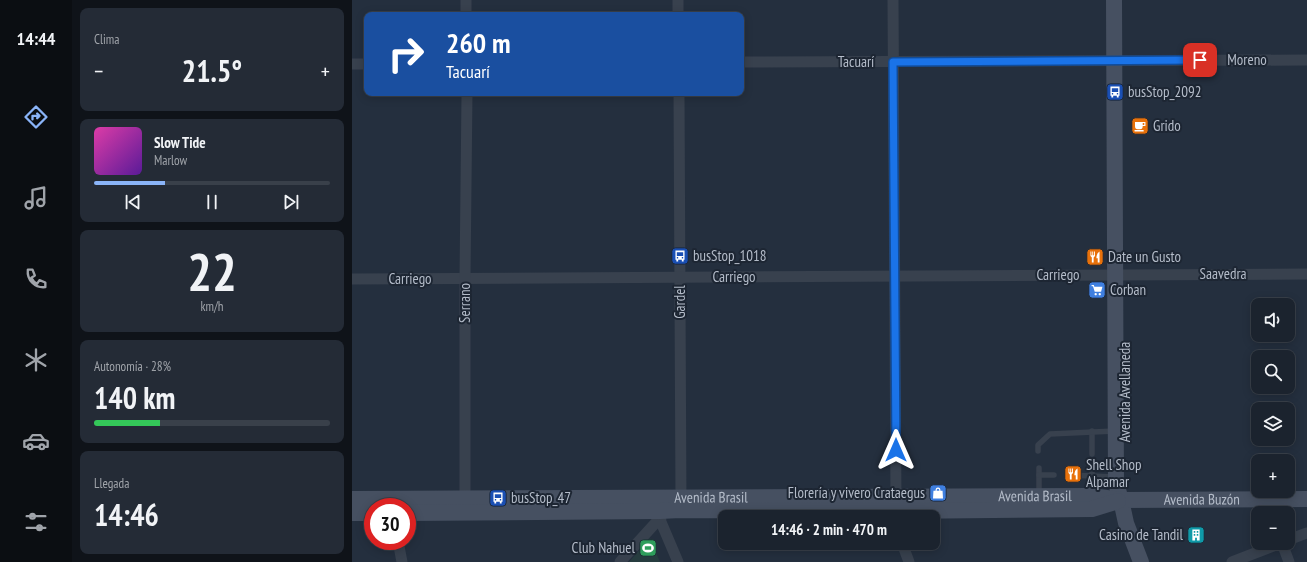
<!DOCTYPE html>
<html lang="es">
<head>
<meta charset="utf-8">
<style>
	body { margin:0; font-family:"PT Sans Narrow",sans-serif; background:#242b36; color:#f1f3f6; height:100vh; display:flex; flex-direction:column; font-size:15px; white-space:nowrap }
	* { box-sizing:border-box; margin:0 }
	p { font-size:13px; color:#a0a4aa }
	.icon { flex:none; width:22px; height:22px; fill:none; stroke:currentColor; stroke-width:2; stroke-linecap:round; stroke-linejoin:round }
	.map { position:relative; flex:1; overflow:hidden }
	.sheet { display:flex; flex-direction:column; gap:8px; padding:8px; background:#0f1319; width:280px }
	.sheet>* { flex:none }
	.banner { position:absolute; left:12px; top:12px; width:380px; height:84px; border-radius:8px; box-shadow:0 2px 10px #0003,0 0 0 1px #39404a; background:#1a4fa0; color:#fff; overflow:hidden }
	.buttons { position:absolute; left:899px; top:298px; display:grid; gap:8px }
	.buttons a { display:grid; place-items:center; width:44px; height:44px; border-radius:8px; background:#1b232e; box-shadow:0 2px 10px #0003,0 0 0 1px #39404a; font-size:20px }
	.speed { position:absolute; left:12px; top:498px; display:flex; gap:8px; font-size:20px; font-weight:700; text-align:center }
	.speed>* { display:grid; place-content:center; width:52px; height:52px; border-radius:50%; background:#1b232e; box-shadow:0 2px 10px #0003,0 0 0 1px #39404a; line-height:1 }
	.speed .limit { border:6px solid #d22; background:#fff; color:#111 }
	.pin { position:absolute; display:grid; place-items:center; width:34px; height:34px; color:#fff; margin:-17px; border-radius:8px; box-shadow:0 2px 6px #0006 }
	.me { position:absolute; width:44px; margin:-22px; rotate:0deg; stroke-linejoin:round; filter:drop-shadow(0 0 3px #0008) }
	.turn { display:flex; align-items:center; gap:14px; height:84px; padding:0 16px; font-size:18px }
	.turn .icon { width:52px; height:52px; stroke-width:2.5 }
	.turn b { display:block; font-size:28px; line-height:34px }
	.big { font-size:30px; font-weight:800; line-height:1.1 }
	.sheet .widget { flex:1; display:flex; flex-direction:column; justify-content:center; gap:6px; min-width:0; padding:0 14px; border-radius:8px; background:#242b36 }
	.sheet .dial { align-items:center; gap:0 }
	.dial b { font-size:52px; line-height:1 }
	.song { display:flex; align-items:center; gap:12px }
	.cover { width:48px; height:48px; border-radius:6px; background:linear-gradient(135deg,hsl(320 70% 55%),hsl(270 70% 35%)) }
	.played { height:4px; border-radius:2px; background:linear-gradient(90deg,#8ab4f8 30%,#39404a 30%) }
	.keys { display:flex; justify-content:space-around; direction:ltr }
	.heat { display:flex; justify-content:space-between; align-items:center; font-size:22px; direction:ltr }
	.charge { height:6px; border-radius:3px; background:linear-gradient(90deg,#34c759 28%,#39404a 0) }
	.trip { position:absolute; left:366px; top:510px; width:222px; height:40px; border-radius:8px; background:#1b232e; box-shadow:0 2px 10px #0003,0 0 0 1px #39404a; font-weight:800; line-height:40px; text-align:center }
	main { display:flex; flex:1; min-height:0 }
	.dock { display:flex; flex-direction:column; width:72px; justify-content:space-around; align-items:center; background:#0b0e12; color:#a0a4aa }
	.dock .icon { width:28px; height:28px }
	.dock .current { color:#8ab4f8 }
	.dock b { font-size:18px; color:#f1f3f6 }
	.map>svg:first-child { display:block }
</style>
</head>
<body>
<main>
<nav class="dock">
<b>14:44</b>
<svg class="icon current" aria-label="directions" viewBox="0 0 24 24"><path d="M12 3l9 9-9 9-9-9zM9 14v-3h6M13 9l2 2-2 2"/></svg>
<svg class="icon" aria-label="music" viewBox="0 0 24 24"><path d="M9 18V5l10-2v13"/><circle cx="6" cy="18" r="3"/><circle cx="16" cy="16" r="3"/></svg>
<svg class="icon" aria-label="phone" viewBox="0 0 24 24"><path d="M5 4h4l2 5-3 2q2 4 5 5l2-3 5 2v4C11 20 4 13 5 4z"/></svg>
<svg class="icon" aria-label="climate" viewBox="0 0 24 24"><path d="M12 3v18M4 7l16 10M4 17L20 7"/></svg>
<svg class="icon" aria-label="car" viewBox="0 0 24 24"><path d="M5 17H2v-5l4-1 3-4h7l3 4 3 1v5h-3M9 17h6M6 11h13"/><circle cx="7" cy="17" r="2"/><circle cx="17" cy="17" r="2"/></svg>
<svg class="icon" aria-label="filters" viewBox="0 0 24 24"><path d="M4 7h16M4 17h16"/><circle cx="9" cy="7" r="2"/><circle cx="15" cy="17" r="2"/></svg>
</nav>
<section class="sheet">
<div class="widget"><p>Clima</p>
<div class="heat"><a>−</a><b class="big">21.5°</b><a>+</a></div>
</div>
<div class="widget">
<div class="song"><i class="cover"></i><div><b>Slow Tide</b><p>Marlow</p></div></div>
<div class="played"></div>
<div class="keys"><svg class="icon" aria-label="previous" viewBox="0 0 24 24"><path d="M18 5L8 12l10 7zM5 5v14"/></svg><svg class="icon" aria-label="pause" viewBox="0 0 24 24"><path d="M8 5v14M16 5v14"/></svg><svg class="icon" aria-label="next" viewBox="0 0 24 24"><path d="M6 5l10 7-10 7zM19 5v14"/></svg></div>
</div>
<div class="widget dial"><b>22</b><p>km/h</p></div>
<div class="widget"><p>Autonomía · 28%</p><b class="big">140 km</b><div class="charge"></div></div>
<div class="widget"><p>Llegada</p><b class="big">14:46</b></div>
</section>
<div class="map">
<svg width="955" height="562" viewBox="0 0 955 562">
	<rect width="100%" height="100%" fill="#242f3e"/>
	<polygon fill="#263c3f" points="298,538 308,562 277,562"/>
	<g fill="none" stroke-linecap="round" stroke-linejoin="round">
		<g stroke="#38414e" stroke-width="5.5">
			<polyline points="740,431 740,454"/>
			<polyline points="686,451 686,445 698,434 763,431"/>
			<polyline points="687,468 687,496"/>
			<polyline points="740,469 740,495"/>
			<polyline points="687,475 702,475"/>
			<polyline points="718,475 762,477"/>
		</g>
		<g stroke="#38414e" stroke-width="11">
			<polyline points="114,0 114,15"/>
			<polyline points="326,0 326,15"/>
			<polyline points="541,0 544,502"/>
			<polyline points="389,62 955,60"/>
			<polyline points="0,64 15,64"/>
			<polyline points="327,93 329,504"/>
			<polyline points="0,279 955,274"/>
			<polyline points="308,505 309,522 326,562"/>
			<polyline points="113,506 113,278 115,93"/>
			<polyline points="936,540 955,533"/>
			<polyline points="46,541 50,562"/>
			<polyline points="550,543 557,562"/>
			<polyline points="930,543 937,562"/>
			<polyline points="268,562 308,518"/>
			<polyline points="880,562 929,543"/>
		</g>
		<g stroke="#465061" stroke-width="16">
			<polyline points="762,0 764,483 769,500 774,523 789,562"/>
			<path id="s1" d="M 0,499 L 740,496 L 769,500 L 955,499"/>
			<polyline points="0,513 21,513"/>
			<polyline points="55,513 308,511 328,510 544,511 740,509 766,501"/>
		</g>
	</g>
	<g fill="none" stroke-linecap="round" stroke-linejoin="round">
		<defs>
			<polyline id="route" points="544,450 541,62 848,60"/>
		</defs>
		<use href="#route" stroke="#114b97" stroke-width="10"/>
		<use href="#route" stroke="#1a73e8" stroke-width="7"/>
	</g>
	<defs>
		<symbol id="bus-square" viewBox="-11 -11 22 22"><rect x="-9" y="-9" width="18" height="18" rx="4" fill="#1a4fb4" stroke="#1d2633"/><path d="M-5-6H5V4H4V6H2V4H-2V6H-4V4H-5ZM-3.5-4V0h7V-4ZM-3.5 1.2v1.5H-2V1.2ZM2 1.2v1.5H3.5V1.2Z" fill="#fff"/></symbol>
		<symbol id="cafe-square" viewBox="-11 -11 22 22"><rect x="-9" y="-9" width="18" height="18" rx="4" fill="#e8710a" stroke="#1d2633"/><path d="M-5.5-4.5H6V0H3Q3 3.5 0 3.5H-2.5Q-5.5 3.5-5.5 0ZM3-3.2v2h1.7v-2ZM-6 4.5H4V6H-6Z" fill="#fff"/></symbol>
		<symbol id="restaurant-square" viewBox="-11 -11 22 22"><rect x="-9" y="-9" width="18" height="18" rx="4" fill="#e8710a" stroke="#1d2633"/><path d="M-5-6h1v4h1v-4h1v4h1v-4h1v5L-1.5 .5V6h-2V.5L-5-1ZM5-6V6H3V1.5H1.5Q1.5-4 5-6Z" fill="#fff"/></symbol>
		<symbol id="supermarket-square" viewBox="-11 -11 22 22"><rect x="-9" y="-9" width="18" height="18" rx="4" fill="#3f7fe0" stroke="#1d2633"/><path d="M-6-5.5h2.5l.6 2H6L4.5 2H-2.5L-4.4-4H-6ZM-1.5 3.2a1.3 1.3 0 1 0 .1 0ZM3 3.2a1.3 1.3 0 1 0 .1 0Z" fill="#fff"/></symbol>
		<symbol id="shop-square" viewBox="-11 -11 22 22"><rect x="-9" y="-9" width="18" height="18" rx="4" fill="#3f7fe0" stroke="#1d2633"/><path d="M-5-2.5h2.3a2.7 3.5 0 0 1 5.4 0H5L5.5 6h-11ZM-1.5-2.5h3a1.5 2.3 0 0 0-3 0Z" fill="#fff"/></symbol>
		<symbol id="building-square" viewBox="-11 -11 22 22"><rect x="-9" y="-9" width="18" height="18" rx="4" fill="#0f9aa8" stroke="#1d2633"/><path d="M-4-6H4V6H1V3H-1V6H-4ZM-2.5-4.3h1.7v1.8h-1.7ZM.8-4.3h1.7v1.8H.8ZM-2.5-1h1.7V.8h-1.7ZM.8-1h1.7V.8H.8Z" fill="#fff"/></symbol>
		<symbol id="stadium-square" viewBox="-11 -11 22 22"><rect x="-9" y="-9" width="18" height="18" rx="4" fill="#2e9e5b" stroke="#1d2633"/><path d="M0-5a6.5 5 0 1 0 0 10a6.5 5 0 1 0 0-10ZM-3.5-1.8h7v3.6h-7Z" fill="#fff"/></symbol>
	</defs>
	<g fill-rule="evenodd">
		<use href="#bus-square" x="753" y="82" width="20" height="20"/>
		<use href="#cafe-square" x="778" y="116" width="20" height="20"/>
		<use href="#bus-square" x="318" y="246" width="20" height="20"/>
		<use href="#restaurant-square" x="733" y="247" width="20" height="20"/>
		<use href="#supermarket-square" x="735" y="280" width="20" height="20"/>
		<use href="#restaurant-square" x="711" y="464" width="20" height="20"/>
		<use href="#shop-square" x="576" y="483" width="20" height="20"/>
		<use href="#bus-square" x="136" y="488" width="20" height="20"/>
		<use href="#building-square" x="834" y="525" width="20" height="20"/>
		<use href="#stadium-square" x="286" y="538" width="20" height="20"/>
	</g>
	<g text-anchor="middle" stroke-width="4" stroke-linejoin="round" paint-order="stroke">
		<g font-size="15" fill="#b4bcc9" stroke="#1d2633">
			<text x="895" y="65">Moreno</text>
			<text x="504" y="67">Tacuarí</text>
			<text x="871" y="279">Saavedra</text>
			<text x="706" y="280">Carriego</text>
			<text x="382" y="282">Carriego</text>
			<text x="58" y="284">Carriego</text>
			<text transform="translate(328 302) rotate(-90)" y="5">Gardel</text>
			<text transform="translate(113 303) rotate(-90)" y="5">Serrano</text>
			<text transform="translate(773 392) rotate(-90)" y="5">Avenida Avellaneda</text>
			<text dy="5" stroke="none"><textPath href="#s1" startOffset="683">Avenida Brasil</textPath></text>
			<text dy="5" stroke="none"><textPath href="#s1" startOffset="359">Avenida Brasil</textPath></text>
			<text dy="5" stroke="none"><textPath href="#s1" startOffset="850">Avenida Buzón</textPath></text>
		</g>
		<g font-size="15" fill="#b4bcc9" stroke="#1d2633" text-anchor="start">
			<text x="776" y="97">busStop_2092</text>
			<text x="801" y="131">Grido</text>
			<text x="341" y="261">busStop_1018</text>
			<text x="756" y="262">Date un Gusto</text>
			<text x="758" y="295">Corban</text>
			<text x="734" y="470">Shell Shop<tspan x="734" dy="17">Alpamar</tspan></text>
			<text x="573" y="498" text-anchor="end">Florería y vivero Crataegus</text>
			<text x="159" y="503">busStop_47</text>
			<text x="831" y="540" text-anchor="end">Casino de Tandil</text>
			<text x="283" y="553" text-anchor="end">Club Nahuel</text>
		</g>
	</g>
</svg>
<div class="buttons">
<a><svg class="icon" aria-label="sound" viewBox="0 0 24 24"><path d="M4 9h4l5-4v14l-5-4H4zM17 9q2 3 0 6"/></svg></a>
<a><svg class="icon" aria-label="search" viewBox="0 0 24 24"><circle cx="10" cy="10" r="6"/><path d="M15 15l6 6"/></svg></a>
<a><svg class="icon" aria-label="layers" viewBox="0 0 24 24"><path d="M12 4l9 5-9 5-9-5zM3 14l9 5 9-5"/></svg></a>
<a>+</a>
<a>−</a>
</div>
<div class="speed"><div class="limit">30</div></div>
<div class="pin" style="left:848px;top:60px;background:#d93025"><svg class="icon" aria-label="arrive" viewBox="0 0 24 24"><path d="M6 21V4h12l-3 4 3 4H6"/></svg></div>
<svg class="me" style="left:544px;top:450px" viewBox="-20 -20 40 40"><path d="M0-17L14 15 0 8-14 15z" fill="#1a73e8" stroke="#fff" stroke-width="4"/></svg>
<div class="trip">14:46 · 2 min · 470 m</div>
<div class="banner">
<div class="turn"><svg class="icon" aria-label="right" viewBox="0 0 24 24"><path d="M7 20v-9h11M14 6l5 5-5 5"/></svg><div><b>260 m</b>Tacuarí</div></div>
</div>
</div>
</main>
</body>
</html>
